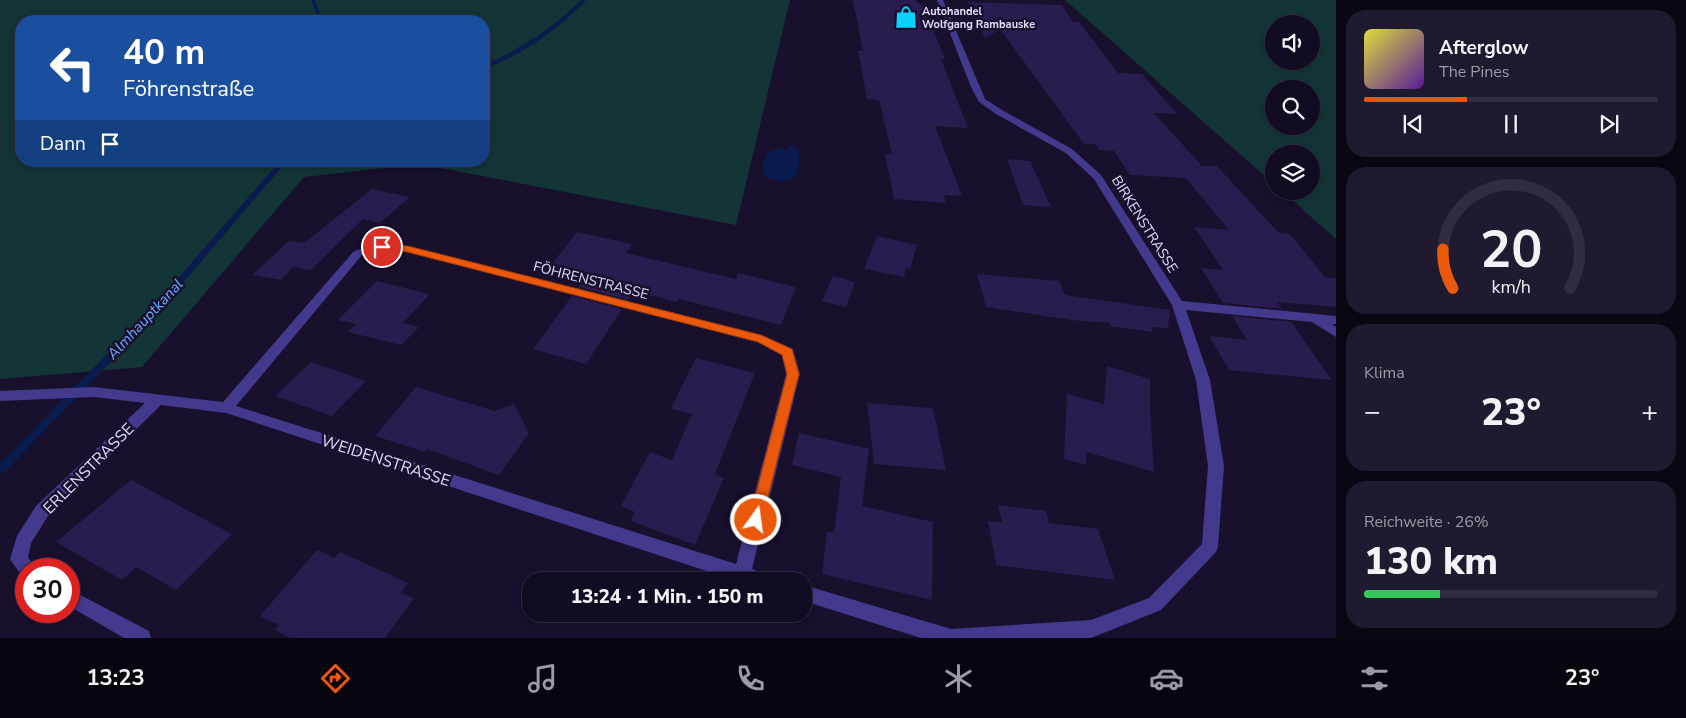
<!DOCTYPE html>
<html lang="de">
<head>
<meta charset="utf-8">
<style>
	body { margin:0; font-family:"Nunito Sans",sans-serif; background:#1f1a2f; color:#f1f3f6; height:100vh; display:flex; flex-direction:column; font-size:19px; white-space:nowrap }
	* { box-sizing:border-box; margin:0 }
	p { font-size:16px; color:#9c9ba5 }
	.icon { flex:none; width:28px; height:28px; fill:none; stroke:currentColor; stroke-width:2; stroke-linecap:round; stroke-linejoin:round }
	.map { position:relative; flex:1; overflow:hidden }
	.side { display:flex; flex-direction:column; gap:10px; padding:10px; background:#0a0713; width:350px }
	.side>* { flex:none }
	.top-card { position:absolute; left:15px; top:15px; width:475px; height:152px; border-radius:20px; box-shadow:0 2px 8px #0003,0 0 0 1px #312c40; background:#1a4fa0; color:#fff; overflow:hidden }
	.controls { position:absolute; left:1265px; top:15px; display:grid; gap:10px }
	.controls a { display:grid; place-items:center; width:55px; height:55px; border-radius:50%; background:#120c22; box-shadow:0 2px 8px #0003,0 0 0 1px #312c40; font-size:25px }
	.speed { position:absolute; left:15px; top:558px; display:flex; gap:10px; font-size:25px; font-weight:700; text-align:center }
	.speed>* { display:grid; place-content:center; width:65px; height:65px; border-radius:50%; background:#120c22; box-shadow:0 2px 8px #0003,0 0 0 1px #312c40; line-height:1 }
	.speed .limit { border:8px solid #d22; background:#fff; color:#111 }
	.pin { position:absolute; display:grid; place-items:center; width:42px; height:42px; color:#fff; margin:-21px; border:2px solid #fff; border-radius:50%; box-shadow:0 1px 5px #0007 }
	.me { position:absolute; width:55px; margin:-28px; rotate:14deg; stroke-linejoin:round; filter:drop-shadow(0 0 4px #0008) }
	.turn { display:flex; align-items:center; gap:18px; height:105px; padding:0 25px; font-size:22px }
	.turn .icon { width:65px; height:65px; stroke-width:2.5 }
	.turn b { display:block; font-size:35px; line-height:42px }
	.then { display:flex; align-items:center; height:48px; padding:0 25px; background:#0003; gap:10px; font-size:19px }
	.big { font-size:38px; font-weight:800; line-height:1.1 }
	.side .card { flex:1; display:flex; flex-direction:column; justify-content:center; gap:8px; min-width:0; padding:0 18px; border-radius:20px; background:#1f1a2f }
	.side .dial { align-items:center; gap:0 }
	.dial svg { height:130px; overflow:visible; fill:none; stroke:#312c40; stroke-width:7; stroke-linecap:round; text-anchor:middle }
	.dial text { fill:#f1f3f6; stroke:none }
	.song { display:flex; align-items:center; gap:15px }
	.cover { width:60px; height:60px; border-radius:8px; background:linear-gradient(135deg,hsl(60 70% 55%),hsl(270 70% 35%)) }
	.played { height:5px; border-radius:2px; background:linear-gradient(90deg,#ea580c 35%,#312c40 35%) }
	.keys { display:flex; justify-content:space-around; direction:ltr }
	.heat { display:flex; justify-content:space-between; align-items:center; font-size:28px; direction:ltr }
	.charge { height:8px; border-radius:4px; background:linear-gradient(90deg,#34c759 26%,#312c40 0) }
	.trip { position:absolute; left:522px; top:572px; width:290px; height:50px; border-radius:20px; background:#120c22; box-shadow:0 2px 8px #0003,0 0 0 1px #312c40; font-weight:800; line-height:50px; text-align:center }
	.tabs { display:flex; height:80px; justify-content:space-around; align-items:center; background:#07050e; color:#9c9ba5 }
	.tabs .icon { width:35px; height:35px }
	.tabs .current { color:#ea580c }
	.tabs b { font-size:22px; color:#f1f3f6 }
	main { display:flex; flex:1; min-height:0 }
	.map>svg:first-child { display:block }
</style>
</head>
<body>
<main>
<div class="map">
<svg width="1336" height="638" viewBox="0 0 1336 638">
	<rect width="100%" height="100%" fill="#18102d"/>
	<g fill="#133537" fill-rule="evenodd">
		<path d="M 0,0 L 790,0 L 736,225 L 420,164 L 304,177 L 142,367 L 0,379 ZM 21,21 L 484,21 L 484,161 L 21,161 Z"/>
		<path d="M 1065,0 L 1336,0 L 1336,239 L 1282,191 L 1311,191 L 1311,154 L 1274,154 L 1274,184 ZM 1274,24 L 1311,24 L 1311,61 L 1274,61 ZM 1274,89 L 1311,89 L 1311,126 L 1274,126 Z"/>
	</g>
	<path fill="#091c4d" d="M 789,146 L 796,146 C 806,173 793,189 765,177 L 762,166 C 769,150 771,148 789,149 Z"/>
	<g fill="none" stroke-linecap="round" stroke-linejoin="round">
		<g fill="#091c4d" fill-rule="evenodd">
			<polygon points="311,0 315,0 323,21 319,21"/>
			<path d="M 581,0 L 586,0 C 562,27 518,58 484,69 L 484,65 C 520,49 553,28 581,0 Z"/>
			<polygon points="280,161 287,161 151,320 4,473 0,474 0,463 145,316"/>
		</g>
	</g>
	<g fill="#2a1c4e">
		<polygon points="853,0 915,0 924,7 945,59 941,59 968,128 935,126 962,196 944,195 946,203 894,199 885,154 892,154 879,100 867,99 858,51 863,51"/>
		<polygon points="968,2 1062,5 1073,22 1079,22 1118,73 1142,74 1177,114 1154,113 1202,166 1217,166 1279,233 1290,234 1325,277 1336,278 1336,307 1277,302 1282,309 1223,303 1201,268 1223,270 1194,227 1229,230 1186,178 1130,175 1114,151 1099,150 1095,144 1084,144 1000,29 985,38"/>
		<polygon points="1007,159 1030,161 1051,207 1023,205"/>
		<polygon points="372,189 410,197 380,223 363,219 311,270 293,267 281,280 252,275 289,241 304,243"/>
		<polygon points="577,232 632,244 626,253 736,279 738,273 796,287 781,325 679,299 677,302 634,291 628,300 579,287 586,278 548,269"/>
		<polygon points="877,236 917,245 910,269 906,268 904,277 864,269"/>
		<polygon points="977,274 1059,281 1065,295 1170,310 1168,328 1151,327 1153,332 1109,326 1110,323 1071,320 986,307"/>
		<polygon points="833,276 855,282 846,307 822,301"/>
		<polygon points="377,281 430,294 403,323 419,327 401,345 348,332 356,324 338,320"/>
		<polygon points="572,296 622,309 586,364 533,349"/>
		<polygon points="1232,316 1291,322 1332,380 1229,370 1209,336 1247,340"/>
		<polygon points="696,358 755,373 715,474 724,478 695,545 631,521 635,512 621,506 650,452 672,460 692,414 671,409"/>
		<polygon points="311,362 366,381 332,416 275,396"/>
		<polygon points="1107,366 1150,379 1150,407 1154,472 1087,452 1086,465 1064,459 1067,394 1104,404"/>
		<polygon points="416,387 495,411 514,404 529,433 499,475 427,449 425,452 375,436"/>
		<polygon points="867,403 933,408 946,470 874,464"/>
		<polygon points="799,433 869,449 862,506 933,522 932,600 822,574 827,532 834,533 841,477 792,465"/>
		<polygon points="131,480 232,534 176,590 136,567 122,580 56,542"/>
		<polygon points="998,505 1046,511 1049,523 1098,529 1115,580 996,565 988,521 1002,522"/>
		<polygon points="317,550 334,558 340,552 408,583 401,593 414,598 385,638 291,638 275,630 279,625 260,616"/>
	</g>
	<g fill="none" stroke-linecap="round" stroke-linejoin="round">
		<g fill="#443a8d" fill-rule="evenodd">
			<polygon points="937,0 943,0 985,99 1002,110 1072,149 1101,175 1182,301 1336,316 1336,324 1332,324 1336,327 1336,337 1312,322 1186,310 1210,380 1224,466 1218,547 1216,552 1161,610 1091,638 921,638 804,601 804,585 951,629 1091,620 1149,598 1202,544 1208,466 1196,380 1172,305 1094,179 1066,153 996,114 979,102 971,87"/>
			<path d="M 381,244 L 407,246 L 761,335 L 793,349 L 800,374 L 752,569 L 769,575 L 772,581 L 737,581 L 226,413 L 161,405 L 48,516 L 31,543 L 28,557 L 36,569 L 26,569 L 26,577 L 21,575 L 10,559 L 17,536 L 36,506 L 145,403 L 94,397 L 0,401 L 0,391 L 94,387 L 223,402 L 354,251 ZM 381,250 L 407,252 L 757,342 L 782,355 L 786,374 L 736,564 L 236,406 L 362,255 Z"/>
			<polygon points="69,589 149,631 151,638 124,638 69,606"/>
		</g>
	</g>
	<polygon fill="#ea580c" stroke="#983908" points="378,244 408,246 761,335 792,349 799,374 761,525 756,527 751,525 749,520 787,374 782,355 758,342 407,252 378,249"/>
	<defs>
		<symbol id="shop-bare" viewBox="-9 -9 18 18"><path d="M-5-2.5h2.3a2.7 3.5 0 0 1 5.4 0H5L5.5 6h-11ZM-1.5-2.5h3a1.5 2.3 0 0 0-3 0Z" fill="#08d1ff" stroke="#18102d" stroke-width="2.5" paint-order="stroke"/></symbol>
	</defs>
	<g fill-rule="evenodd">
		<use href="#shop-bare" x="890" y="1" width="32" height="32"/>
	</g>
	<g text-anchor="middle" stroke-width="5" stroke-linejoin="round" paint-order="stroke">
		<g font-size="11" font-weight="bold" fill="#e3dcff" stroke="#18102d" text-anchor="start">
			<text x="922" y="15">Autohandel<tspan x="922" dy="13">Wolfgang Rambauske</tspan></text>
		</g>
		<g font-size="14" fill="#e3dcff" stroke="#18102d">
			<text transform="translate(1145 224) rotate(58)" y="5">BIRKENSTRASSE</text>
			<text transform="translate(591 280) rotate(14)" y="5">FÖHRENSTRASSE</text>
		</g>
		<g font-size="15" font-style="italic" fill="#6aadff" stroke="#18102d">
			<text transform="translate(145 319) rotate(-47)" y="5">Almhauptkanal</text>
		</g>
		<g font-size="16" fill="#e3dcff" stroke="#18102d">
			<text transform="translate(386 460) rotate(18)" y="6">WEIDENSTRASSE</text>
			<text transform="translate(88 468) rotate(-45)" y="6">ERLENSTRASSE</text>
		</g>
	</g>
</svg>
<div class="controls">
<a><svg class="icon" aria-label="sound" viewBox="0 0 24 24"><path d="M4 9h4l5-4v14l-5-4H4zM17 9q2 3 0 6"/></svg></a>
<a><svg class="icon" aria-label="search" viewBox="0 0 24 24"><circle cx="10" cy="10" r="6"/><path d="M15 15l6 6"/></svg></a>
<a><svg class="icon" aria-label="layers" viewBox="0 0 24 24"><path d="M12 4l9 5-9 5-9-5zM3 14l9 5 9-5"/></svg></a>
</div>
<div class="speed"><div class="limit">30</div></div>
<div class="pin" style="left:382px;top:247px;background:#d93025"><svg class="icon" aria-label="arrive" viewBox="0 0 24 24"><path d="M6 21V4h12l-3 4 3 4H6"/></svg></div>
<svg class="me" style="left:756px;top:520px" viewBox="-20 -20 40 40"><circle r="17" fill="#ea580c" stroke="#fff" stroke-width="3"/><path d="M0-11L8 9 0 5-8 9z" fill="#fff"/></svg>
<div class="trip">13:24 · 1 Min. · 150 m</div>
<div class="top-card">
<div class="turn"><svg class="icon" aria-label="left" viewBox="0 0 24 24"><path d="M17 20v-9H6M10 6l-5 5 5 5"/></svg><div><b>40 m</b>Föhrenstraße</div></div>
<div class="then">Dann<svg class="icon" aria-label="arrive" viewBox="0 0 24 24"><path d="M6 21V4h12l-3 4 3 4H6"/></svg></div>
</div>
</div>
<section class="side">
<div class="card">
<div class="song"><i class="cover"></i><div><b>Afterglow</b><p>The Pines</p></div></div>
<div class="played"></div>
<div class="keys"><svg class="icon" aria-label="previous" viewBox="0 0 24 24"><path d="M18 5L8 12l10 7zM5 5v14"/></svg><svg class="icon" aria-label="pause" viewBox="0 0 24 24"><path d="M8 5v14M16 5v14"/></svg><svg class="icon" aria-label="next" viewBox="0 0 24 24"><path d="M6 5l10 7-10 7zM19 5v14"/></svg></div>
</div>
<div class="card dial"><svg viewBox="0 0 100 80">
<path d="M14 69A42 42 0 1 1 86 69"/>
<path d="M14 69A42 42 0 0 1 8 45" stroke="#ea580c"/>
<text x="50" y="56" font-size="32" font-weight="700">20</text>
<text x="50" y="72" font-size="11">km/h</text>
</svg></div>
<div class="card"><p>Klima</p>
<div class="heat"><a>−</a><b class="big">23°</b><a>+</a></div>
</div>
<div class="card"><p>Reichweite · 26%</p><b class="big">130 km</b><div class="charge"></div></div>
</section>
</main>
<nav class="tabs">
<b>13:23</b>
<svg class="icon current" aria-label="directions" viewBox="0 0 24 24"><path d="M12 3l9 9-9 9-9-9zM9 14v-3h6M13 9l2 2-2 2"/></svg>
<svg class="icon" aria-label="music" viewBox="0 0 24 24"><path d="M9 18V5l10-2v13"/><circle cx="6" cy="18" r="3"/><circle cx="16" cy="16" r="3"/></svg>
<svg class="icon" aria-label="phone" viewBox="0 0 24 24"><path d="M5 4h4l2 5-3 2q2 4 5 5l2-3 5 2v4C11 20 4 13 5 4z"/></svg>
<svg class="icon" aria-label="climate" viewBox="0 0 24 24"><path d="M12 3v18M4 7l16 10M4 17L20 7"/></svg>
<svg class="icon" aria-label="car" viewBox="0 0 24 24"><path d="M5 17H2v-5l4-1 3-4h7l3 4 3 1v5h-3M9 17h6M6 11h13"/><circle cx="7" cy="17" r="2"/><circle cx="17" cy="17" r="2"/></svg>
<svg class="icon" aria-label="filters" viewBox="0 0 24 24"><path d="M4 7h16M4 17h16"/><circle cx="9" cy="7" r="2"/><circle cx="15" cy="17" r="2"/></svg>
<b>23°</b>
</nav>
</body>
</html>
